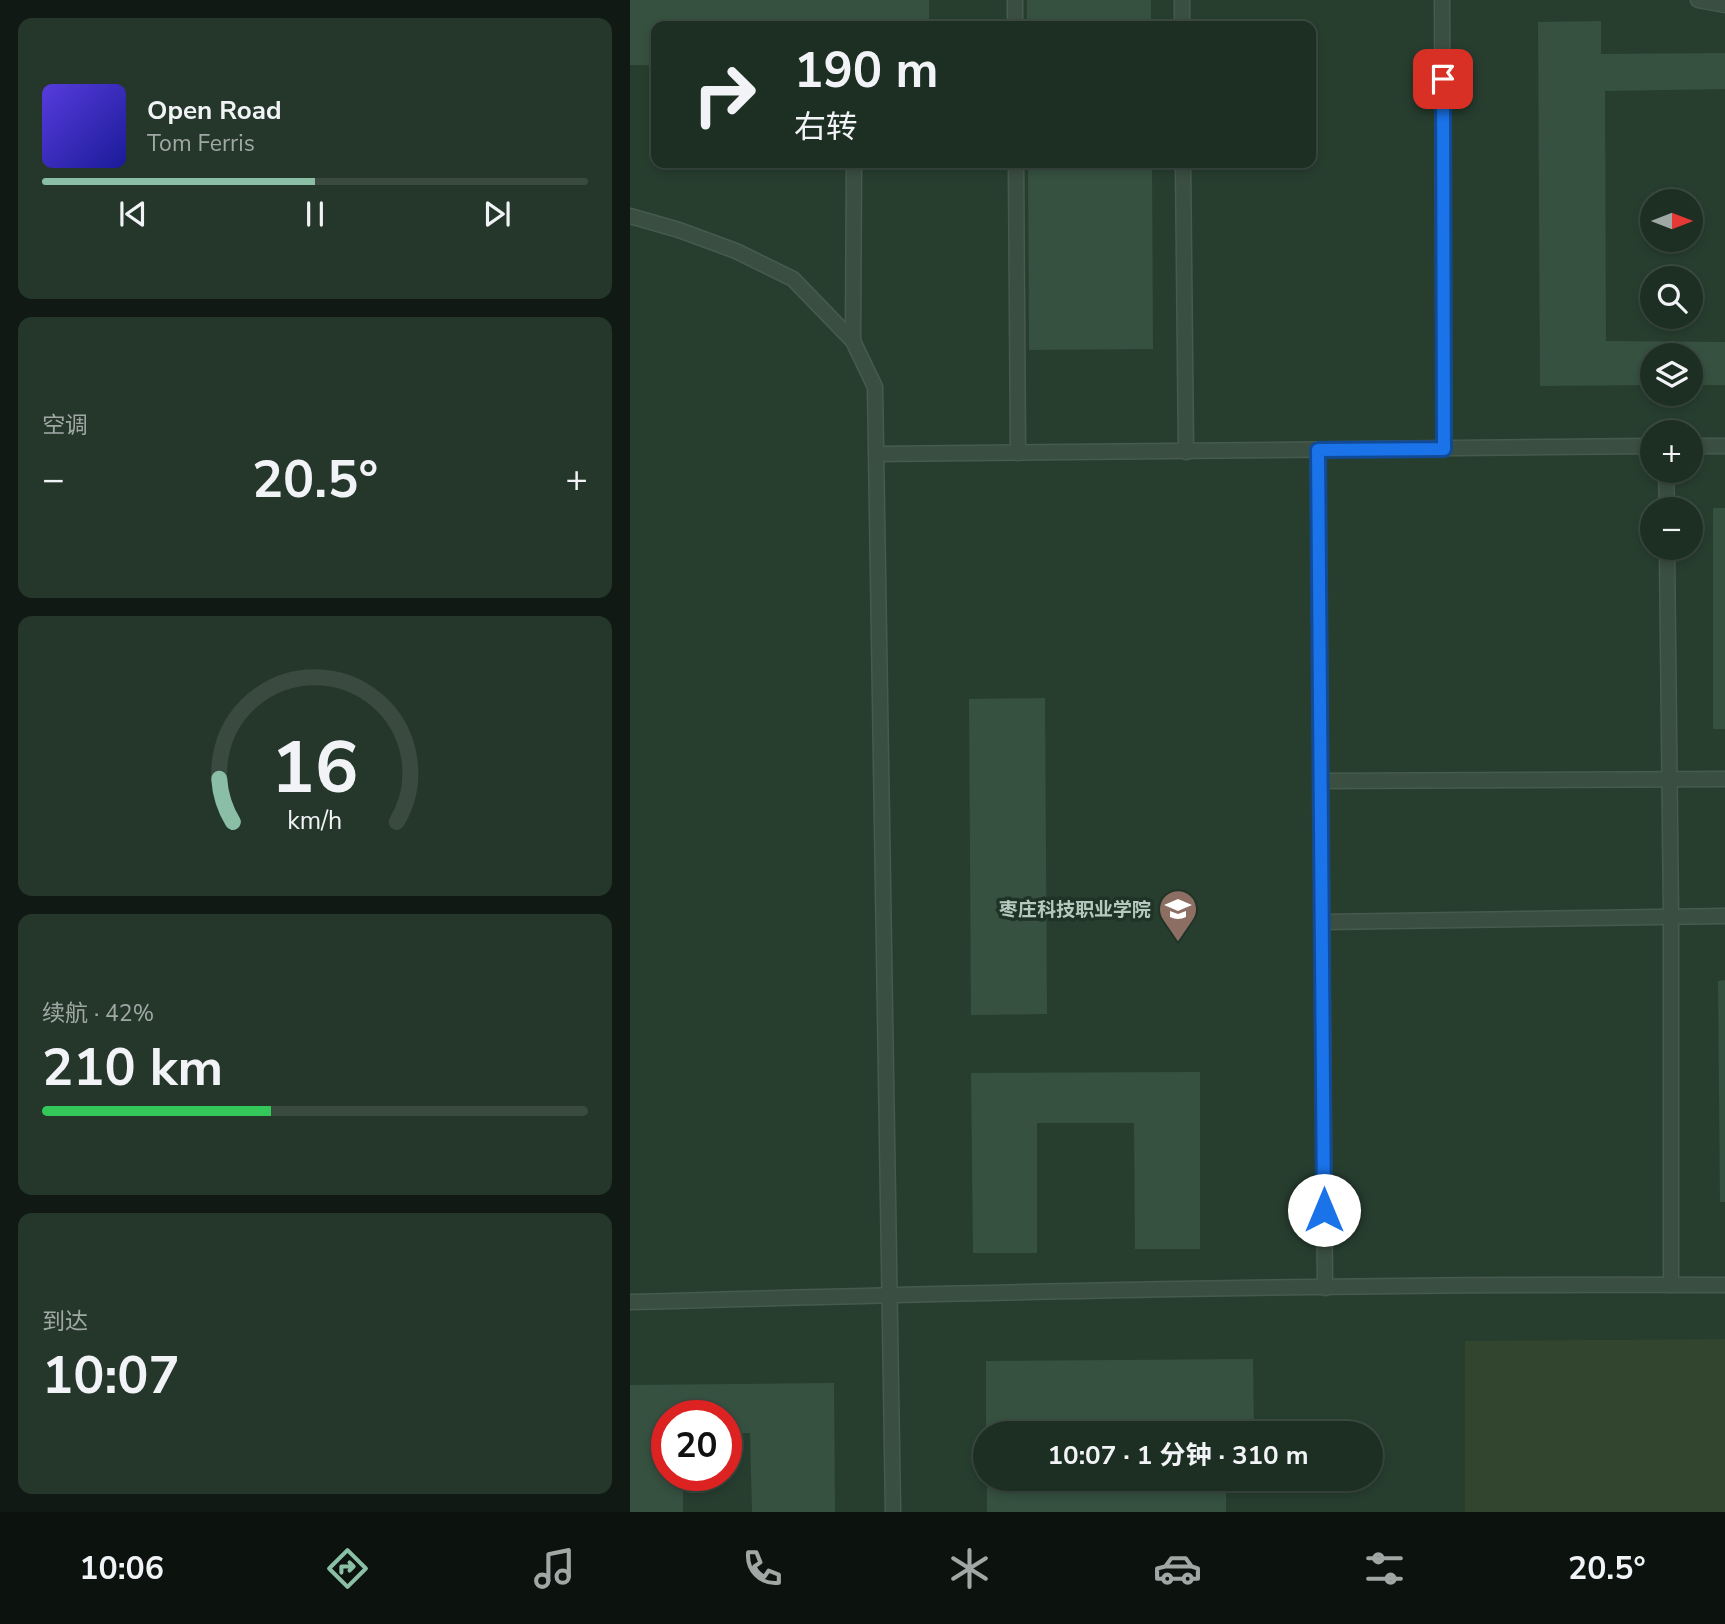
<!DOCTYPE html>
<html lang="zh">
<head>
<meta charset="utf-8">
<style>
	body { margin:0; font-family:"Nunito Sans","Noto Sans SC",sans-serif; background:#25362b; color:#f1f3f6; height:100vh; display:flex; flex-direction:column; font-size:26px; white-space:nowrap }
	* { box-sizing:border-box; margin:0 }
	p { font-size:23px; color:#a0a8a6 }
	.icon { flex:none; width:38px; height:38px; fill:none; stroke:currentColor; stroke-width:2; stroke-linecap:round; stroke-linejoin:round }
	.map { position:relative; flex:1; overflow:hidden }
	.sheet { display:flex; flex-direction:column; gap:18px; padding:18px; background:#101913; width:630px }
	.sheet>* { flex:none }
	.guide { position:absolute; left:21px; top:21px; width:665px; height:147px; border-radius:14px; box-shadow:0 4px 10px #0003,0 0 0 2px #3b4a41; background:#1d2e23; color:#f1f3f6; overflow:hidden }
	.needle { width:46px; rotate:90deg }
	.tools { position:absolute; left:1010px; top:189px; display:grid; gap:14px }
	.tools a { display:grid; place-items:center; width:63px; height:63px; border-radius:50%; background:#1d2e23; box-shadow:0 4px 10px #0003,0 0 0 2px #3b4a41; font-size:35px }
	.speed { position:absolute; left:21px; top:1400px; display:flex; gap:14px; font-size:35px; font-weight:700; text-align:center }
	.speed>* { display:grid; place-content:center; width:91px; height:91px; border-radius:50%; background:#1d2e23; box-shadow:0 4px 10px #0003,0 0 0 2px #3b4a41; line-height:1 }
	.speed .limit { border:10px solid #d22; background:#fff; color:#111 }
	.pin { position:absolute; display:grid; place-items:center; width:60px; height:60px; color:#fff; margin:-30px; border-radius:14px; box-shadow:0 4px 10px #0006 }
	.me { position:absolute; width:77px; margin:-38px; rotate:0deg; stroke-linejoin:round; filter:drop-shadow(0 0 5px #0008) }
	.turn { display:flex; align-items:center; gap:24px; height:147px; padding:0 28px; font-size:32px }
	.turn .icon { width:91px; height:91px; stroke-width:2.5 }
	.turn b { display:block; font-size:49px; line-height:60px }
	.big { font-size:52px; font-weight:700; line-height:1.1 }
	.sheet .card { flex:1; display:flex; flex-direction:column; justify-content:center; gap:10px; min-width:0; padding:0 24px; border-radius:14px; background:#25362b }
	.sheet .dial { align-items:center; gap:0 }
	.dial svg { height:182px; overflow:visible; fill:none; stroke:#3b4a41; stroke-width:7; stroke-linecap:round; text-anchor:middle }
	.dial text { fill:#f1f3f6; stroke:none }
	.song { display:flex; align-items:center; gap:21px }
	.cover { width:84px; height:84px; border-radius:10px; background:linear-gradient(135deg,hsl(250 70% 55%),hsl(240 70% 35%)) }
	.played { height:7px; border-radius:4px; background:linear-gradient(90deg,#8abfa5 50%,#3b4a41 50%) }
	.keys { display:flex; justify-content:space-around; direction:ltr }
	.heat { display:flex; justify-content:space-between; align-items:center; font-size:38px; direction:ltr }
	.charge { height:10px; border-radius:5px; background:linear-gradient(90deg,#34c759 42%,#3b4a41 0) }
	.trip { position:absolute; left:343px; top:1421px; width:410px; height:70px; border-radius:35px; background:#1d2e23; box-shadow:0 4px 10px #0003,0 0 0 2px #3b4a41; font-weight:700; line-height:70px; text-align:center }
	.tabs { display:flex; height:112px; justify-content:space-around; align-items:center; background:#0c120e; color:#a0a8a6 }
	.tabs .icon { width:49px; height:49px }
	.tabs .on { color:#8abfa5 }
	.tabs b { font-size:32px; color:#f1f3f6 }
	main { display:flex; flex:1; min-height:0 }
	.map>svg:first-child { display:block }
</style>
</head>
<body>
<main>
<section class="sheet">
<div class="card">
<div class="song"><i class="cover"></i><div><b>Open Road</b><p>Tom Ferris</p></div></div>
<div class="played"></div>
<div class="keys"><svg class="icon" aria-label="previous" viewBox="0 0 24 24"><path d="M18 5L8 12l10 7zM5 5v14"/></svg><svg class="icon" aria-label="pause" viewBox="0 0 24 24"><path d="M8 5v14M16 5v14"/></svg><svg class="icon" aria-label="next" viewBox="0 0 24 24"><path d="M6 5l10 7-10 7zM19 5v14"/></svg></div>
</div>
<div class="card"><p>空调</p>
<div class="heat"><a>−</a><b class="big">20.5°</b><a>+</a></div>
</div>
<div class="card dial"><svg viewBox="0 0 100 80">
<path d="M14 69A42 42 0 1 1 86 69"/>
<path d="M14 69A42 42 0 0 1 8 50" stroke="#8abfa5"/>
<text x="50" y="56" font-size="32" font-weight="700">16</text>
<text x="50" y="72" font-size="11">km/h</text>
</svg></div>
<div class="card"><p>续航 · 42%</p><b class="big">210 km</b><div class="charge"></div></div>
<div class="card"><p>到达</p><b class="big">10:07</b></div>
</section>
<div class="map">
<svg width="1095" height="1512" viewBox="0 0 1095 1512">
	<rect width="100%" height="100%" fill="#273e2f"/>
	<polygon fill="#31452f" points="1095,1339 1095,1512 835,1512 835,1341"/>
	<g fill="#365140">
		<polygon points="0,0 299,0 299,26 26,26 26,92 20,92 19,65 0,65"/>
		<rect x="397" y="0" width="124" height="26"/>
		<polygon points="971,21 971,54 1095,53 1095,89 975,91 976,341 1095,342 1095,385 1060,385 1060,355 1022,355 1022,385 910,386 908,22"/>
		<polygon points="398,163 522,163 523,349 399,350"/>
		<rect x="1083" y="508" width="12" height="221"/>
		<polygon points="415,698 417,1014 341,1015 339,699"/>
		<polygon points="1095,980 1095,1202 1090,1202 1088,981"/>
		<polygon points="570,1072 570,1249 505,1249 504,1123 407,1123 407,1253 343,1253 341,1073"/>
		<polygon points="623,1359 624,1433 356,1433 356,1361"/>
		<polygon points="204,1383 205,1512 122,1512 120,1433 96,1433 96,1416 37,1416 37,1475 53,1475 53,1512 0,1512 0,1385"/>
		<rect x="357" y="1479" width="239" height="33"/>
	</g>
	<g fill="none" stroke-linecap="round" stroke-linejoin="round">
		<defs>
			<g id="service">
				<polyline points="385,0 385,26"/>
				<polyline points="552,0 552,26"/>
				<polyline points="812,0 814,449"/>
				<polyline points="1068,0 1095,5"/>
				<polyline points="386,163 388,453"/>
				<polyline points="553,163 556,452"/>
				<polyline points="0,216 49,230 106,251 163,279 223,341 245,387 263,1512"/>
				<polyline points="223,341 224,163"/>
				<polyline points="1060,446 1095,446"/>
				<polyline points="688,450 695,1288"/>
				<polyline points="246,454 1022,446"/>
				<polyline points="1036,471 1037,509"/>
				<polyline points="1037,548 1041,916 1041,1285"/>
				<polyline points="691,781 1095,779"/>
				<polyline points="692,922 1095,916"/>
				<path d="M 0,1302 C 365,1292 730,1283 1095,1285"/>
			</g>
		</defs>
		<use href="#service" stroke="#475a4e" stroke-width="17"/>
		<use href="#service" stroke="#3b4e42" stroke-width="14"/>
	</g>
	<g fill="none" stroke-linecap="round" stroke-linejoin="round">
		<defs>
			<polyline id="route" points="694,1210 688,450 814,449 813,79"/>
		</defs>
		<use href="#route" stroke="#114b97" stroke-width="18"/>
		<use href="#route" stroke="#1a73e8" stroke-width="12"/>
	</g>
	<defs>
		<symbol id="university-pin" viewBox="-11 -11 22 30"><path d="M0 17L-7.5 6A9.5 9.5 0 1 1 7.5 6Z" fill="#8d6e63" stroke="#203327"/><path d="M0-5L7-2L0 1L-7-2ZM-4 1L0 2.5L4 1V4Q0 6-4 4Z" fill="#fff"/></symbol>
	</defs>
	<g fill-rule="evenodd">
		<use href="#university-pin" x="526" y="887" width="44" height="60"/>
	</g>
	<g text-anchor="middle" stroke-width="7" stroke-linejoin="round" paint-order="stroke">
		<g font-size="19" font-weight="bold" fill="#b7c9be" stroke="#203327" text-anchor="end">
			<text x="521" y="916">枣庄科技职业学院</text>
		</g>
	</g>
</svg>
<div class="tools">
<a><svg class="needle" viewBox="-14 -14 28 28"><path d="M0-13l5 13h-10z" fill="#e53935"/><path d="M0 13l5-13h-10z" fill="#a0a8a6"/></svg></a>
<a><svg class="icon" aria-label="search" viewBox="0 0 24 24"><circle cx="10" cy="10" r="6"/><path d="M15 15l6 6"/></svg></a>
<a><svg class="icon" aria-label="layers" viewBox="0 0 24 24"><path d="M12 4l9 5-9 5-9-5zM3 14l9 5 9-5"/></svg></a>
<a>+</a>
<a>−</a>
</div>
<div class="speed"><div class="limit">20</div></div>
<div class="pin" style="left:813px;top:79px;background:#d93025"><svg class="icon" aria-label="arrive" viewBox="0 0 24 24"><path d="M6 21V4h12l-3 4 3 4H6"/></svg></div>
<svg class="me" style="left:694px;top:1210px" viewBox="-20 -20 40 40"><circle r="19" fill="#fff"/><path d="M0-13L10 11 0 6-10 11z" fill="#1a73e8"/></svg>
<div class="trip">10:07 · 1 分钟 · 310 m</div>
<div class="guide">
<div class="turn"><svg class="icon" aria-label="right" viewBox="0 0 24 24"><path d="M7 20v-9h11M14 6l5 5-5 5"/></svg><div><b>190 m</b>右转</div></div>
</div>
</div>
</main>
<nav class="tabs">
<b>10:06</b>
<svg class="icon on" aria-label="directions" viewBox="0 0 24 24"><path d="M12 3l9 9-9 9-9-9zM9 14v-3h6M13 9l2 2-2 2"/></svg>
<svg class="icon" aria-label="music" viewBox="0 0 24 24"><path d="M9 18V5l10-2v13"/><circle cx="6" cy="18" r="3"/><circle cx="16" cy="16" r="3"/></svg>
<svg class="icon" aria-label="phone" viewBox="0 0 24 24"><path d="M5 4h4l2 5-3 2q2 4 5 5l2-3 5 2v4C11 20 4 13 5 4z"/></svg>
<svg class="icon" aria-label="climate" viewBox="0 0 24 24"><path d="M12 3v18M4 7l16 10M4 17L20 7"/></svg>
<svg class="icon" aria-label="car" viewBox="0 0 24 24"><path d="M5 17H2v-5l4-1 3-4h7l3 4 3 1v5h-3M9 17h6M6 11h13"/><circle cx="7" cy="17" r="2"/><circle cx="17" cy="17" r="2"/></svg>
<svg class="icon" aria-label="filters" viewBox="0 0 24 24"><path d="M4 7h16M4 17h16"/><circle cx="9" cy="7" r="2"/><circle cx="15" cy="17" r="2"/></svg>
<b>20.5°</b>
</nav>
</body>
</html>
